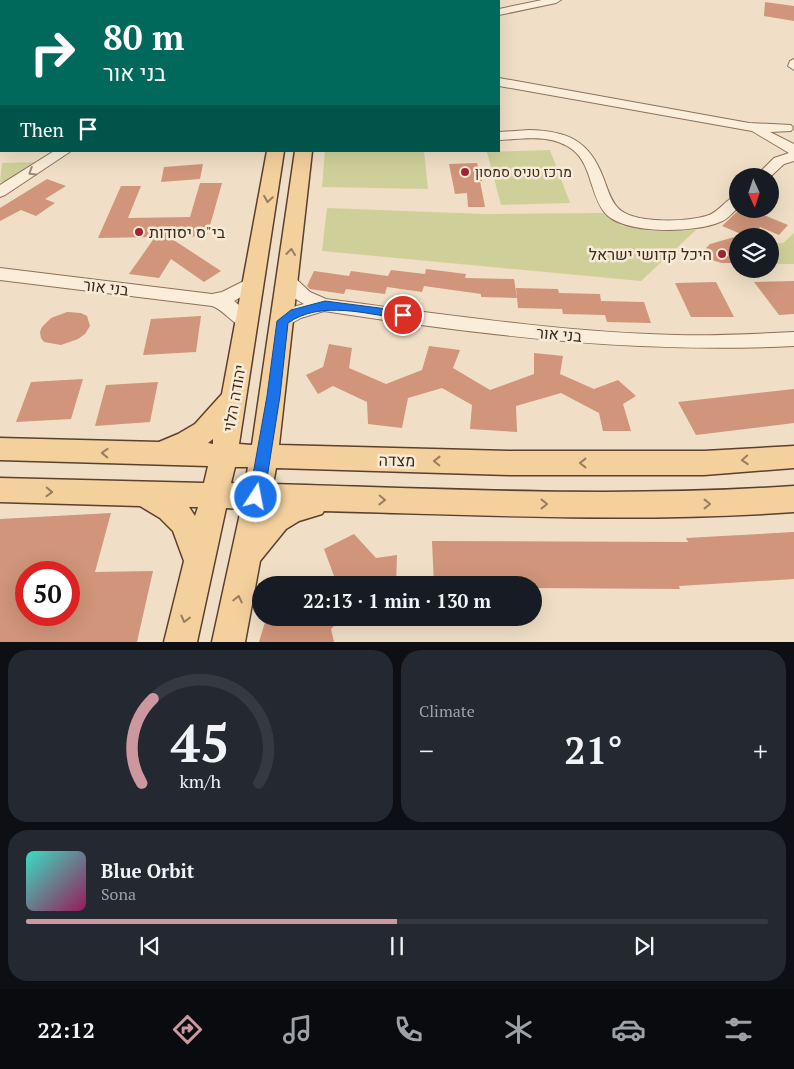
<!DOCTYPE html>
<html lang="en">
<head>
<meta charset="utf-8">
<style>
	body { margin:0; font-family:"PT Serif",Heebo,serif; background:#242831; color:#f1f3f6; height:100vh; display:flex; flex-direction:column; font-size:19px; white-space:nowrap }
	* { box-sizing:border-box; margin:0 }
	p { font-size:16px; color:#9ea1a6 }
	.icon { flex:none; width:28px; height:28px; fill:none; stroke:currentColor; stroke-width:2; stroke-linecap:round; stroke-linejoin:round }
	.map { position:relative; height:642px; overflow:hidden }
	.details { display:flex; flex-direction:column; gap:8px; padding:8px; background:#0d0f14; flex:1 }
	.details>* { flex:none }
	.banner { position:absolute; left:0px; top:0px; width:500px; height:152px; box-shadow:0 5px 20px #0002; background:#00695c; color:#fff; overflow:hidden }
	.needle { width:32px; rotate:177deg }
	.buttons { position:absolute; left:729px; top:168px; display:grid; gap:10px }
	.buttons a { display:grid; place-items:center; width:50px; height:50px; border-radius:50%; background:#171b24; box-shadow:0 5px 20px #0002; font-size:25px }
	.speed { position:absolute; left:15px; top:561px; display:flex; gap:10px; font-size:25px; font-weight:700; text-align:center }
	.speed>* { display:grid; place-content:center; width:65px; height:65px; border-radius:50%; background:#171b24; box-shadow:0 5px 20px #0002; line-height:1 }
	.speed .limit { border:8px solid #d22; background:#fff; color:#111 }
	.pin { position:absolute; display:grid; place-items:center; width:42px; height:42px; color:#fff; margin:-21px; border:2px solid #fff; border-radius:50%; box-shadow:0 1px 5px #0007 }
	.me { position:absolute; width:55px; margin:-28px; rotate:11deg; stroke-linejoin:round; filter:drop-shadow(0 0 4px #0008) }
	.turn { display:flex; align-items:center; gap:18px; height:105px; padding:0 20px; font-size:22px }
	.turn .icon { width:65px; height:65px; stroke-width:2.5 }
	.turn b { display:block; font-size:35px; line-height:42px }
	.then { display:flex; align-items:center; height:48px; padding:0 20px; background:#0003; gap:10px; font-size:19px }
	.big { font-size:38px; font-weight:700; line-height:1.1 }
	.details .tile { flex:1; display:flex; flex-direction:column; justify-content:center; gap:8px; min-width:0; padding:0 18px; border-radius:20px; background:#242831 }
	.details .dial { align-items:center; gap:0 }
	.dial svg { height:130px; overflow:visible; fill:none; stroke:#363941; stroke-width:7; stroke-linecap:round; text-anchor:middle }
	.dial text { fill:#f1f3f6; stroke:none }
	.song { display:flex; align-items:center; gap:15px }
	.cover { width:60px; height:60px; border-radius:8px; background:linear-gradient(135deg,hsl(170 70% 55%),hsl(330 70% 35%)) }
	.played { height:5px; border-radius:2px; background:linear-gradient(90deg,#cc979f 50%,#363941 50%) }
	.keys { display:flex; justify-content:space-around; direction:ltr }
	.heat { display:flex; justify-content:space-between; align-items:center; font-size:28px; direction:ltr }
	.details .tiles { flex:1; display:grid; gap:8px; grid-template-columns:1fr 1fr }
	.tile:last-child { grid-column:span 2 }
	.trip { position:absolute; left:252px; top:576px; width:290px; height:50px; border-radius:25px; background:#171b24; box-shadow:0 5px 20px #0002; font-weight:700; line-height:50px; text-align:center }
	.dock { display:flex; height:80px; justify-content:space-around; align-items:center; background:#090b0e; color:#9ea1a6 }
	.dock .icon { width:35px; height:35px }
	.dock .selected { color:#cc979f }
	.dock b { font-size:22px; color:#f1f3f6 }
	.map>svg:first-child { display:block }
</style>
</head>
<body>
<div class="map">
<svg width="794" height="642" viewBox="0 0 794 642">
	<rect width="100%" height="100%" fill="#f0dfc6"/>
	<g fill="#cfd099">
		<polygon points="550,150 570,203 501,205 487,152"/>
		<polygon points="325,151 424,151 428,189 322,187"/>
		<polygon points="40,162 8,182 0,182 2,163"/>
		<polygon points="327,208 485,214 602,213 622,226 651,231 696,230 641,281 322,251"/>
		<polygon points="794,233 794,264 770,264 770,244 783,243"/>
	</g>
	<g fill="#d0957a" fill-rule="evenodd">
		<polygon points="765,2 794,6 794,21 764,16"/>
		<polygon points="477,163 482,181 480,181 485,207 468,207 467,193 455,194 449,164"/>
		<polygon points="203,164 200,179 161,182 164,167"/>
		<polygon points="47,179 66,186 45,199 55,203 36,216 21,210 0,221 0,208"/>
		<polygon points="200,183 222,183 207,236 169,237 221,271 204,282 171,259 159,278 129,274 155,237 98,238 121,186 141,186 128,218 190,217"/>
		<polygon points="740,209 749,209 788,225 779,235 760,227 752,236 746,236 722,226"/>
		<polygon points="738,236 738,263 722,263 708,259 705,249 710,244"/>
		<polygon points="426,269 466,274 465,278 514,279 517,298 481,297 481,294 424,286 422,292 387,287 385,294 346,289 344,294 310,289 307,286 314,271 349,276 351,271 388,276 391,270 425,274"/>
		<polygon points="794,281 794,314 779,315 754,282"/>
		<polygon points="716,282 734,317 691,317 675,283"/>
		<polygon points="516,288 558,289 559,293 600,294 601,301 644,302 651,323 607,322 605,315 563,314 562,309 518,308"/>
		<polygon points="67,312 81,313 87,316 90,326 85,334 78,339 61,345 44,342 41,338 40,332 42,327 51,318"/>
		<polygon points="201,316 196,352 143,355 151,319"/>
		<polygon points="329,344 352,348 349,368 386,384 422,370 429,346 460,350 453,368 490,390 534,374 534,353 563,356 560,374 594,389 618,380 636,396 623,404 631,431 603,431 599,413 561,393 516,406 517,432 470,429 472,405 442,388 408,398 402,428 368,424 367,402 333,386 318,394 306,375 323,367"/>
		<polygon points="83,379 71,419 16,422 31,382"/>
		<polygon points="158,382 150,422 95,426 106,385"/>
		<polygon points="794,389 794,423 696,435 678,402"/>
		<path d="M 111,513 L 95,572 L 153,571 L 137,642 L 0,642 L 0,519 ZM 69,569 L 69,615 L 26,615 L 26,571 Z"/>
		<polygon points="794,532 794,579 679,586 680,589 534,588 534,585 434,585 432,541 688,542 686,538"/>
		<polygon points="354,534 376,558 397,555 396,585 327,585 334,576 324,549"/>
		<polygon points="299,618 342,618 331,629 334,642 259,642 265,622 295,622"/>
	</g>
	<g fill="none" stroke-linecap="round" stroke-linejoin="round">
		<defs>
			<g id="minor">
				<polygon points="542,0 561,0 556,3 499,15 499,9"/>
				<polygon points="794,59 794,70 788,66 790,61"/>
				<rect x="0" y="78" width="1" height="8"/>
				<polygon points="499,78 749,123 791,125 793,128 791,131 770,132 794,144 794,161 784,164 770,177 756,176 774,158 789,153 752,131 499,86"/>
				<path d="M 529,130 C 567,131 589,140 603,177 C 607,187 610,200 618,208 C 633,224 685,222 706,216 C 719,213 725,199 738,195 L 738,208 C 732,213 727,220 720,222 C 695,233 624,235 605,213 C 590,195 592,165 573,150 C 552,133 523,139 499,140 L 499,132 Z"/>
				<polygon points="54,151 71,151 5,195 0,197 0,185"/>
				<path d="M 0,268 L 212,294 L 222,292 L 254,276 L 260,278 L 263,282 L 260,286 L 234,301 L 254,317 L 256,322 L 254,327 C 236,332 227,311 212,306 L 0,280 Z"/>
				<path d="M 288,275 L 294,277 L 310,292 L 326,299 C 442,314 559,332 676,335 C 716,336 755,334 794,332 L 794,346 C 636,354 480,335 324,311 L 301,318 L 283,328 L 276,326 L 274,321 C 280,310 292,307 304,304 L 289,295 L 279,281 L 282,277 Z"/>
			</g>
			<g id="major">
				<rect x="298" y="0" width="12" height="1"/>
				<path d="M 267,151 L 284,151 L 239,444 L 252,445 L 295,151 L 312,151 L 279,445 L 509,451 L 704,451 L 794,446 L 794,468 L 704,475 L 509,475 L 276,468 L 273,484 C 446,489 621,498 794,486 L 794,512 C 638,523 480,515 324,511 L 322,514 L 299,521 L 286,529 L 260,561 L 245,642 L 212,642 L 241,509 L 226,508 L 197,642 L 164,642 L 184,561 L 173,531 L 160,518 L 140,506 L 0,502 L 0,478 L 204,483 L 208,466 L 0,460 L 0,438 L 159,442 L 178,434 L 195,424 L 222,394 ZM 213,439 L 213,444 L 208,443 ZM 235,467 L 248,467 L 245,484 L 231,483 ZM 189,507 L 198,507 L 195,516 Z"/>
			</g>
		</defs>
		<use href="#minor" stroke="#8d705a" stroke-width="2"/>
		<use href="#major" stroke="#5b3f2f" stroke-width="3"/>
		<use href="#minor" fill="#faedda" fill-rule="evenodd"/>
		<use href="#major" fill="#f4d09d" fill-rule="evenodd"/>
	</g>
	<defs><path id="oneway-chevron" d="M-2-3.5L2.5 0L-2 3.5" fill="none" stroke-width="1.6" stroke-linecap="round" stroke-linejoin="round" transform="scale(1.25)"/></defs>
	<use stroke="#9b8c7c" href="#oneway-chevron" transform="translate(32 172) rotate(148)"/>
	<g stroke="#987d5e">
		<use href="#oneway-chevron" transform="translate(268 199) rotate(99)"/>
		<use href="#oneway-chevron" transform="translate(291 252) rotate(-83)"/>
		<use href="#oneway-chevron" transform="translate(105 453) rotate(-178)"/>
		<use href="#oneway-chevron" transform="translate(745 460) rotate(176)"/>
		<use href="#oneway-chevron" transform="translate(437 461) rotate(-179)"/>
		<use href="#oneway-chevron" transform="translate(583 463) rotate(-180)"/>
		<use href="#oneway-chevron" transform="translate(49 492) rotate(2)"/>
		<use href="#oneway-chevron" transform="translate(382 500) rotate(1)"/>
		<use href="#oneway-chevron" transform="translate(544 504)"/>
		<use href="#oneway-chevron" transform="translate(707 504)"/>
		<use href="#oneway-chevron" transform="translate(238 599) rotate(-77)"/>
		<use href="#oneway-chevron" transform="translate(185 619) rotate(104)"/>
	</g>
	<path fill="#1a73e8" stroke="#114b97" d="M 325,301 L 403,311 L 409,315 L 403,319 C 366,314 321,300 288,323 L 280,396 L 264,497 L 262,502 L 256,503 L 251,502 L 249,497 L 267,396 L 277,321 L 291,310 Z"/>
	<g fill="#9f2734" stroke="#f7ead6" stroke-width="2">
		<circle cx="465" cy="172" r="5"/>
		<circle cx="139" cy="232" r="5"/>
		<circle cx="722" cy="254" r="5"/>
	</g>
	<g text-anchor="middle" stroke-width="5" stroke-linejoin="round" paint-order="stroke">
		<g font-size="14" fill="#3c2a1f" stroke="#f7ead6" text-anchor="start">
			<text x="475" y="177">מרכז טניס סמסון</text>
		</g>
		<g font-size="16" fill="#3c2a1f" stroke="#f7ead6" text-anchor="start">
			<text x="149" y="238">בי"ס יסודות</text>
			<text x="712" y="260" text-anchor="end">היכל קדושי ישראל</text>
		</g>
		<g font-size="16" fill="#3c2a1f" stroke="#f7ead6">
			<text transform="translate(106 287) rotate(7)" y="6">בני אור</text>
			<text transform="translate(559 334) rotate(5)" y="6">בני אור</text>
			<text transform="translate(234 398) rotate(-80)" y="6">יהודה הלוי</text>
			<text transform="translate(397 460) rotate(1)" y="6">מצדה</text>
		</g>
	</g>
</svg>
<div class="buttons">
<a><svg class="needle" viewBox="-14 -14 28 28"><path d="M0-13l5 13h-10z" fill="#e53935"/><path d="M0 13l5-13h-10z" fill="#9ea1a6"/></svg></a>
<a><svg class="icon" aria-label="layers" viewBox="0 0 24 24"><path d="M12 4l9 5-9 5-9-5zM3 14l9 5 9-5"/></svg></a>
</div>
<div class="speed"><div class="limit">50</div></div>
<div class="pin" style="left:403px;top:315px;background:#d93025"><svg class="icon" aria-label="arrive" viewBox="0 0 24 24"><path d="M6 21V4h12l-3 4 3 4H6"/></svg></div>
<svg class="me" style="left:256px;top:497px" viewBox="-20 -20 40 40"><circle r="17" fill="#1a73e8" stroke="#fff" stroke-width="3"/><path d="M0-11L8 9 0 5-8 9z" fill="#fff"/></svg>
<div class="trip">22:13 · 1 min · 130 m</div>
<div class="banner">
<div class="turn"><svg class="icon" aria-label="right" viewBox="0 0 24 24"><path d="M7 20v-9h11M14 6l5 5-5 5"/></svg><div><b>80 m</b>בני אור</div></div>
<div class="then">Then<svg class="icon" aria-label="arrive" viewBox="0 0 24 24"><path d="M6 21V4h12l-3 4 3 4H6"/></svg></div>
</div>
</div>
<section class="details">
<div class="tiles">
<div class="tile dial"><svg viewBox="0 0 100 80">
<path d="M14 69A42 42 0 1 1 86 69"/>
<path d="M14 69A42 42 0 0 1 21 17" stroke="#cc979f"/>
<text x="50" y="56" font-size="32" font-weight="700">45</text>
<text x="50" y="72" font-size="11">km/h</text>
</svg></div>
<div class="tile"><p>Climate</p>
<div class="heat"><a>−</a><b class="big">21°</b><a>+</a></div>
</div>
<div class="tile">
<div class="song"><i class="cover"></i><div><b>Blue Orbit</b><p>Sona</p></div></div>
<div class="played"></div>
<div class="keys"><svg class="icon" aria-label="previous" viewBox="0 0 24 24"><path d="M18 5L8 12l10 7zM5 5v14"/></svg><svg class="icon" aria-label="pause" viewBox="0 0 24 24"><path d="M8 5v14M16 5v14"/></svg><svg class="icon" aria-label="next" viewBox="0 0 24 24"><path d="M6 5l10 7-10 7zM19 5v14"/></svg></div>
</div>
</div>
</section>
<nav class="dock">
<b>22:12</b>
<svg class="icon selected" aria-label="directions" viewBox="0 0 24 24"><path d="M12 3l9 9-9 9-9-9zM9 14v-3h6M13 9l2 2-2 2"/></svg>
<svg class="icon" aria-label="music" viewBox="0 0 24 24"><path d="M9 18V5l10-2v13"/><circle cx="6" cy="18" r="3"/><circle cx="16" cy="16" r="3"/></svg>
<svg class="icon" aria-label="phone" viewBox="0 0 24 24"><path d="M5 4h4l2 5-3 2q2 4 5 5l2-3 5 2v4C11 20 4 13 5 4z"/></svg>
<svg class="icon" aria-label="climate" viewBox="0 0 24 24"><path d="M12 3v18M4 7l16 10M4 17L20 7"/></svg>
<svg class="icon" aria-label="car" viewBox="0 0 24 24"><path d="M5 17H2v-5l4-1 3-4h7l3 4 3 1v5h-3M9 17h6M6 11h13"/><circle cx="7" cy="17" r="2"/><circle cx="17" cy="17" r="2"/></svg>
<svg class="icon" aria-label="filters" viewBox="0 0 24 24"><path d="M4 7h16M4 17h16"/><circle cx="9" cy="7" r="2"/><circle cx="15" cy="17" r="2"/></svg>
</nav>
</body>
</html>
